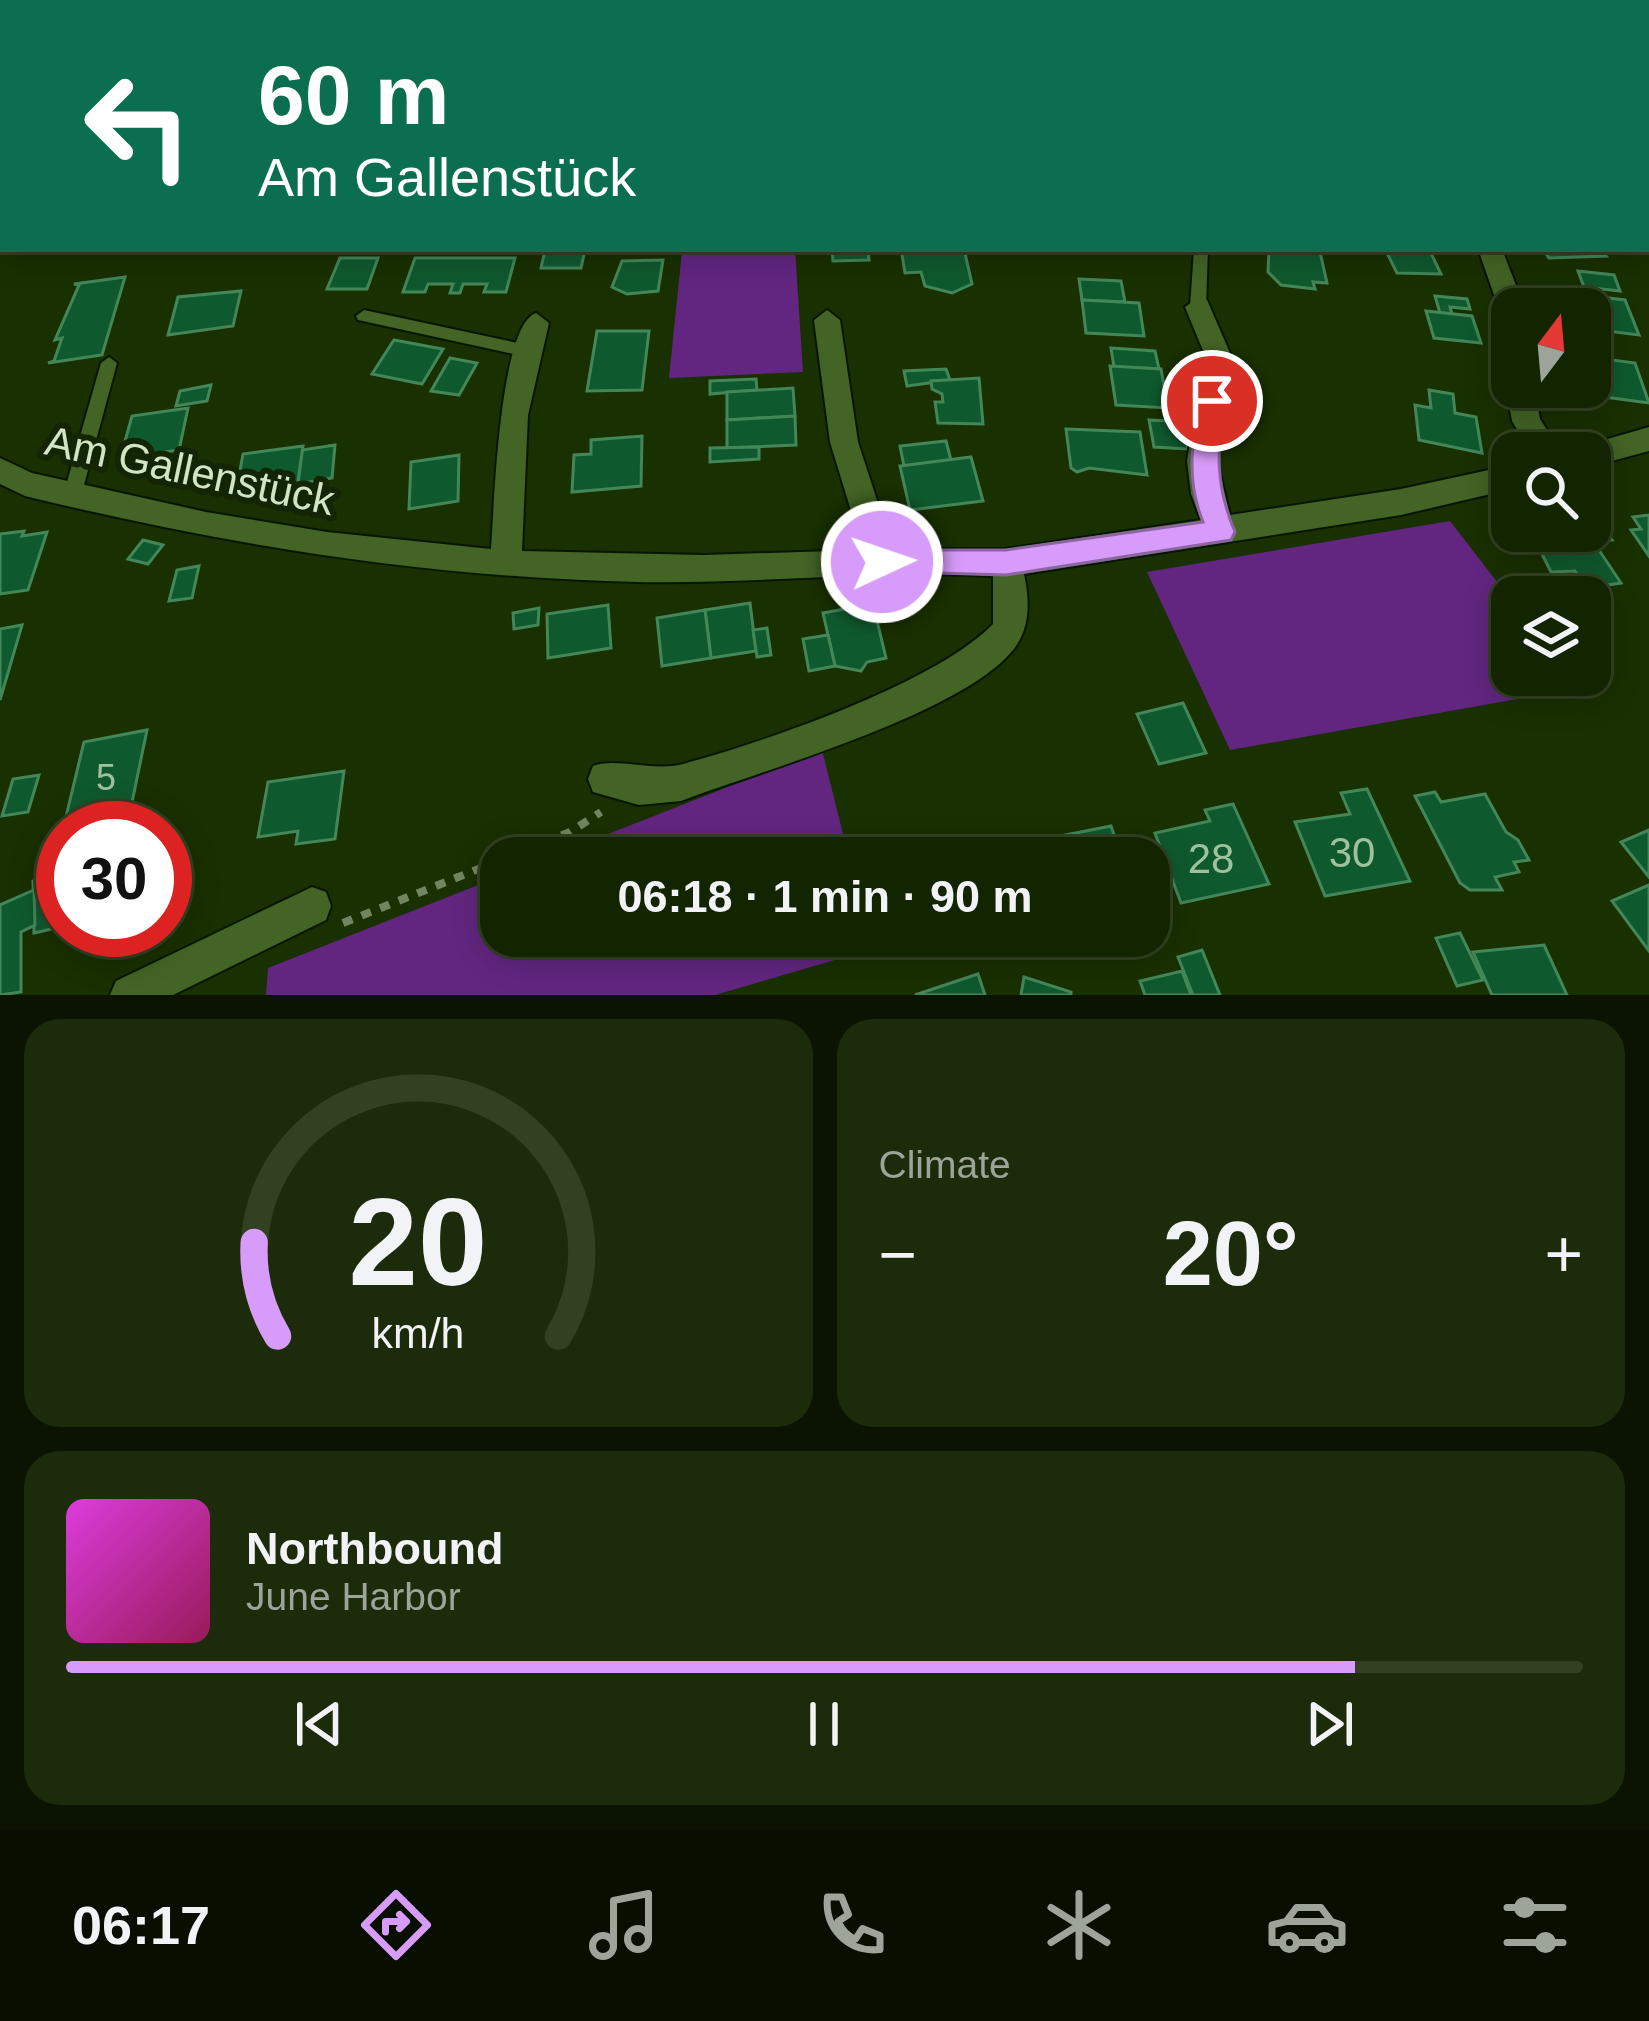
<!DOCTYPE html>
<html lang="en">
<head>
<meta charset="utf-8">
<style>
	body { margin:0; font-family:Arial,sans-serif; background:#1c2c0a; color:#f1f3f6; height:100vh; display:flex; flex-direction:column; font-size:45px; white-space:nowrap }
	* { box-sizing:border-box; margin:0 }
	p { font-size:39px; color:#9da499 }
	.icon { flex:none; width:66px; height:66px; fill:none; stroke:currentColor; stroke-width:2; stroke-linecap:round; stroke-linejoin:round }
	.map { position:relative; height:995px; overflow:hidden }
	.panel { display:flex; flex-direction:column; gap:24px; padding:24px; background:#0a1400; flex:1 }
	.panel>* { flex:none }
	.hud { position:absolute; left:0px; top:0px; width:1650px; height:252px; box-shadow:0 6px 30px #0003,0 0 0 3px #324122; background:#0b6e4f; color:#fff; overflow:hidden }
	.needle { width:78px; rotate:16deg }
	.fabs { position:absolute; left:1491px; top:288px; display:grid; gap:24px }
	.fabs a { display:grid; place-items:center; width:120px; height:120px; border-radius:24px; background:#132400; box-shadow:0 6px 30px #0003,0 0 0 3px #324122; font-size:60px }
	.speed { position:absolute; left:36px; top:801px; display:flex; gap:24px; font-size:60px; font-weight:700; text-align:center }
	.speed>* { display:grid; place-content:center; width:156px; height:156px; border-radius:50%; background:#132400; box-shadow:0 6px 30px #0003,0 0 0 3px #324122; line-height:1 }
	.speed .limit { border:18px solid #d22; background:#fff; color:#111 }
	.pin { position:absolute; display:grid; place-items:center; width:102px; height:102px; color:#fff; margin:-51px; border:6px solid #fff; border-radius:50%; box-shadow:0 3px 12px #0007 }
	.me { position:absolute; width:132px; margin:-66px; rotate:87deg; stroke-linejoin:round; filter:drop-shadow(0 0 9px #0008) }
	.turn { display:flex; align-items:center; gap:42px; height:252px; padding:0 60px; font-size:54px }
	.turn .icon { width:156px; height:156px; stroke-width:2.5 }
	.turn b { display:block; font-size:84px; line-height:102px }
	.big { font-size:90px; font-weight:700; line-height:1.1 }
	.panel .card { flex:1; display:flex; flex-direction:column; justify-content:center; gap:18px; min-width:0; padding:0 42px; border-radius:36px; background:#1c2c0a }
	.panel .dial { align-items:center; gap:0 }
	.dial svg { height:312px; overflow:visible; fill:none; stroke:#324122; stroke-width:7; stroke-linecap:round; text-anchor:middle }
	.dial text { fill:#f1f3f6; stroke:none }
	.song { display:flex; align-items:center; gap:36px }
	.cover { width:144px; height:144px; border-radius:18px; background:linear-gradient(135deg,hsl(300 70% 55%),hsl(330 70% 35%)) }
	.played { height:12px; border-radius:6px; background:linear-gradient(90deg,#d79bf9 85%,#324122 85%) }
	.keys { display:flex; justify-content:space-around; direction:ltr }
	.heat { display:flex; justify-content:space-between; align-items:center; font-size:66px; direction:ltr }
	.panel .tiles { flex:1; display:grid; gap:24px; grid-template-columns:1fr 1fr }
	.card:last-child { grid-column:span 2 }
	.trip { position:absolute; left:480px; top:837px; width:690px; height:120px; border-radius:36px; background:#132400; box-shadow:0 6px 30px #0003,0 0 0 3px #324122; font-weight:700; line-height:120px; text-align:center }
	.tab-bar { display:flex; height:192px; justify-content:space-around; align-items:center; background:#080e00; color:#9da499 }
	.tab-bar .icon { width:84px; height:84px }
	.tab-bar .current { color:#d79bf9 }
	.tab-bar b { font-size:54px; color:#f1f3f6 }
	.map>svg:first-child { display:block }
</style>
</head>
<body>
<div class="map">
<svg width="1649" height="995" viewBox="0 0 1649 995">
	<rect width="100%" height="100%" fill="#193000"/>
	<g fill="#622680">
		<polygon points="361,0 1649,0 1649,229 1647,3"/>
		<polygon points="795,249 803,372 669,378 682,251"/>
		<polygon points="1450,521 1512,601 1512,675 1570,675 1580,688 1230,750 1147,572"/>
		<polygon points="822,750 849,858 547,858"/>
		<polygon points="501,876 501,936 869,936 872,949 715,995 266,995 268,968"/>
	</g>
	<g fill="#0f592e" stroke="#438658" stroke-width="3">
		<polygon points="832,249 868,249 869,260 833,261"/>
		<polygon points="901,249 964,249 972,284 952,293 925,286 921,272 905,273"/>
		<polygon points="1269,249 1320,252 1327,283 1313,282 1315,289 1281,285 1268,272"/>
		<polygon points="1385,249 1429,249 1441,274 1397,273"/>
		<polygon points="1543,249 1600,249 1606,256 1549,258"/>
		<polygon points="545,250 585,250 581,268 541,268"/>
		<polygon points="340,258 378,258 367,289 327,289"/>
		<polygon points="415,258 515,258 506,292 484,292 487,284 463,284 460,293 450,293 453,284 428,284 425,292 403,292"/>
		<polygon points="663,260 658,291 627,294 612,287 622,261"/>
		<polygon points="1578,271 1614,275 1620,291 1584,287"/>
		<polygon points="125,277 102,355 48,363 54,361 62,338 55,340 79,285 74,284"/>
		<polygon points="1079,279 1121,281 1125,302 1082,300"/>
		<polygon points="241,291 233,326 168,335 178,297"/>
		<polygon points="1575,294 1625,300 1639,335 1590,329 1590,309 1580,309"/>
		<polygon points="1435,296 1467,299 1470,309 1450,307 1452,314 1440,313"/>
		<polygon points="1082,300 1139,303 1144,336 1086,333"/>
		<polygon points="1426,311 1472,316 1481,343 1434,338"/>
		<polygon points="597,331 649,331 642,390 587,391"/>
		<polygon points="394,340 443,349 422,384 372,374"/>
		<polygon points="1111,348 1155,351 1159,369 1114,367"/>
		<polygon points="1590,357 1635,363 1649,403 1598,396 1590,382"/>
		<polygon points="450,358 477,363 459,395 431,391"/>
		<polygon points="1110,366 1161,369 1168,408 1116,405"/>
		<polygon points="946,369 950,380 907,386 904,371"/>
		<polygon points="979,378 983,424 938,423 935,402 943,402 942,394 932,389 931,381"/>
		<polygon points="756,379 757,390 710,394 710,381"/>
		<polygon points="211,385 207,401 176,406 180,391"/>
		<polygon points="793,388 795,416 727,420 727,392"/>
		<polygon points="1429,390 1453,394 1455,413 1476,417 1482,453 1419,440 1415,405 1431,408"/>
		<polygon points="188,408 179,450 120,459 132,416"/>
		<polygon points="795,416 796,445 727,448 727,420"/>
		<polygon points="1149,420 1191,422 1187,449 1154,447"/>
		<polygon points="1066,429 1140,432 1147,475 1089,468 1077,472 1071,468"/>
		<polygon points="642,436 641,486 572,492 574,455 591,454 591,440"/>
		<polygon points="946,441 951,460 904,466 900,446"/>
		<polygon points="335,445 332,478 298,484 302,450"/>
		<polygon points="303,446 297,488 235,498 243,454"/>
		<polygon points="759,447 759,459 710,462 710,448"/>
		<polygon points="459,455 458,501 409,509 411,462"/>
		<polygon points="971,457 983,501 910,510 900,466"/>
		<polygon points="1590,508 1612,540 1582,542 1575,531 1590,531"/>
		<polygon points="1512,514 1512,531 1575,531 1582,542 1593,541 1621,583 1587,588 1575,571 1551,572 1537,544 1519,545 1496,516"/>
		<polygon points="1649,515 1649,556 1631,530 1641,529 1633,517"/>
		<polygon points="24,531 22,536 47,532 28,590 0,594 0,534"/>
		<polygon points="143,540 163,545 148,564 128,559"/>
		<polygon points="199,566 192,598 169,601 177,570"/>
		<polygon points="750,603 756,651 711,658 705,610"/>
		<polygon points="873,604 886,658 867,662 861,671 835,666 823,613"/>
		<polygon points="608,605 611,648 548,658 547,614"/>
		<polygon points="539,608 538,625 514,629 513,613"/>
		<polygon points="705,610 711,658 662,666 657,618"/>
		<polygon points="22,625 0,700 0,629"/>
		<polygon points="767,628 771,655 757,657 753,630"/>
		<polygon points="828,635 835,666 809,671 803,639"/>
		<polygon points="1183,703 1206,753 1159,764 1137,714"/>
		<polygon points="147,730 130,812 64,825 84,742"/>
		<polygon points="344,771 335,839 296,844 298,831 258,837 268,782"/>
		<polygon points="39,775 28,812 2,816 13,779"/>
		<polygon points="1367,789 1410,881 1325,896 1295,822 1350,814 1341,793"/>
		<polygon points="1435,792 1441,802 1485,794 1506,832 1518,840 1529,860 1514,862 1519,872 1495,877 1502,890 1470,890 1460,883 1415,796"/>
		<polygon points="1233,804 1269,884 1181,903 1155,833 1210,821 1205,810"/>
		<polygon points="1111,826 1122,858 1030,858 1025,843"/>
		<polygon points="1649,830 1649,877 1621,842"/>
		<polygon points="43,877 44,883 63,878 63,913 60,927 34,933 33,881"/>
		<polygon points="1649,885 1649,951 1612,901"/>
		<polygon points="34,890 35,925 21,932 21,992 0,995 0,905"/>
		<polygon points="1460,933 1483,980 1457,986 1436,938"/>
		<polygon points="1544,945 1567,995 1492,995 1473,952"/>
		<polygon points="1202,950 1220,995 1193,995 1178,957"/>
		<polygon points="1182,971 1191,995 1145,995 1140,981"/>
		<polygon points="978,974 985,995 915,995"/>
		<polygon points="1024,977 1071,992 1071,995 1021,995"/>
	</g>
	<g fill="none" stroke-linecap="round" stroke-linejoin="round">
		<defs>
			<g id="lane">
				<polygon points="112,0 128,0 125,3 109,3"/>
				<polygon points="1194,249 1208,249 1206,307 1198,313 1190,307"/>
				<polygon points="364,310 527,345 535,351 527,357 358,320 356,316"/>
				<polygon points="109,357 117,363 81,496 78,501 66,501 63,496 101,363"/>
			</g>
			<g id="street">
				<polygon points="3,47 3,60 0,61 0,48"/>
				<polygon points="1478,249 1502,249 1525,309 1512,309 1512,318 1499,309"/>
				<path d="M 1198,298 L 1207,300 L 1230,353 L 1217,461 L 1230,515 L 1401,489 L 1512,465 L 1512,489 L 1401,515 L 1024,574 C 1029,598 1031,624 1016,646 C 970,712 760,771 681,801 L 639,805 L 593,792 L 588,779 L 593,766 C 616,757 653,772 683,764 C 765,742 936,683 993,624 L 993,576 C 875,570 756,584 638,582 C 425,577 231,546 25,496 L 0,484 L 0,458 L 32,473 L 206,512 L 327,532 L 491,549 C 494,510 499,325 536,313 L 549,323 L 528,415 L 522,551 L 704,555 L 863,550 L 830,442 L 814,320 L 827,310 L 840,320 L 858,442 L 893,549 L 1006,549 L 1201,520 L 1191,494 L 1187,461 L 1204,353 L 1185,307 Z"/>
				<polygon points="1512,379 1512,387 1534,387 1540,419 1562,453 1531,453 1512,421 1506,387"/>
				<polygon points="1649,427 1649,451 1590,467 1590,453 1576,453 1580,447"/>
				<polygon points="312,887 326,892 331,906 326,920 173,995 110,995 116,981"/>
			</g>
		</defs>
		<use href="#lane" stroke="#071600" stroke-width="4"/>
		<use href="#street" stroke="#071600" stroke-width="4"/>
		<g stroke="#71865e" stroke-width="8" stroke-dasharray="10 10" stroke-linecap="butt">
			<polyline points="506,858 570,832 601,812"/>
			<polyline points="343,923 501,860"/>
		</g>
		<use href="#lane" fill="#436425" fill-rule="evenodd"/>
		<use href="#street" fill="#436425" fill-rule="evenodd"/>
	</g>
	<path fill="#d79bf9" stroke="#8c65a2" stroke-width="3" d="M 1212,391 L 1224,401 C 1217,451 1215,485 1235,532 L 1231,540 L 1006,575 L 872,571 L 872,553 L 882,550 L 1006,550 L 1203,522 C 1186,480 1192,446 1199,401 Z"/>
	<g text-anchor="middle" stroke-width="12" stroke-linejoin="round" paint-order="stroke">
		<g font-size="36" fill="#a0c19e">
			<text x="106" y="790">5</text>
		</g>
		<g font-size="42" fill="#d1e4c3" stroke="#142504">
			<text transform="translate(190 470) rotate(12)" y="15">Am Gallenstück</text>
		</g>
		<g font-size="42" fill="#a0c19e">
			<text x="1352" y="867">30</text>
			<text x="1211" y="873">28</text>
		</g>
	</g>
</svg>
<div class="fabs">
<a><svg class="needle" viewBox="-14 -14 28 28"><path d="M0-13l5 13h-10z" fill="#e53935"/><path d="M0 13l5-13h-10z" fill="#9da499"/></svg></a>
<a><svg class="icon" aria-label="search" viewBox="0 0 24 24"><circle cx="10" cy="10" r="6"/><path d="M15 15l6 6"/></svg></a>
<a><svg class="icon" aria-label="layers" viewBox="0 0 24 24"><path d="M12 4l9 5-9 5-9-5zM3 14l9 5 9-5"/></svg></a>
</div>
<div class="speed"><div class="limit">30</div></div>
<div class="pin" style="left:1212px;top:401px;background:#d93025"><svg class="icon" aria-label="arrive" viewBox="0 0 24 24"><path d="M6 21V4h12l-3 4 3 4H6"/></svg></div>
<svg class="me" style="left:882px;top:562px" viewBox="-20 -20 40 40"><circle r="17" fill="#d79bf9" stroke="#fff" stroke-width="3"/><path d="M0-11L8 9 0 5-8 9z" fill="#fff"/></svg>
<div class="trip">06:18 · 1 min · 90 m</div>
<div class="hud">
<div class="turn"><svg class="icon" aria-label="left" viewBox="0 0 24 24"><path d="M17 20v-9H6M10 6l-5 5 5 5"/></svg><div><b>60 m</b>Am Gallenstück</div></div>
</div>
</div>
<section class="panel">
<div class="tiles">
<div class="card dial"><svg viewBox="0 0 100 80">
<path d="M14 69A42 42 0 1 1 86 69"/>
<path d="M14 69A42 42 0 0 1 8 45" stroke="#d79bf9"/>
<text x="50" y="56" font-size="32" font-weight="700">20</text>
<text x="50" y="72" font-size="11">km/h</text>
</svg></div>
<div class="card"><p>Climate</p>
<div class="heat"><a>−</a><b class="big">20°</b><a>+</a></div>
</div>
<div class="card">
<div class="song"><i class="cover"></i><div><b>Northbound</b><p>June Harbor</p></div></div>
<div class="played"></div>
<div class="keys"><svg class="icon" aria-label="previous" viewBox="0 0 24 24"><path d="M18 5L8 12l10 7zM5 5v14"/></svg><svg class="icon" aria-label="pause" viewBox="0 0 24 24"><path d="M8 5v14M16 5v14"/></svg><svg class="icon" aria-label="next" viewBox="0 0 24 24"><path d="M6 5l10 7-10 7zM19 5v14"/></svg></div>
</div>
</div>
</section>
<nav class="tab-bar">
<b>06:17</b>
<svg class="icon current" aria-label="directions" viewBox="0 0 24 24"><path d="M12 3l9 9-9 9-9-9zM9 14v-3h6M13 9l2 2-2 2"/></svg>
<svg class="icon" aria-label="music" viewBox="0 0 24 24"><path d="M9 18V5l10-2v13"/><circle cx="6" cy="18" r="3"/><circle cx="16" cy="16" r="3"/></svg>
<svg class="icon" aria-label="phone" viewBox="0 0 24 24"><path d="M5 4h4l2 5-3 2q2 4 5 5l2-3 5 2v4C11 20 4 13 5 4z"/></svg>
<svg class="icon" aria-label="climate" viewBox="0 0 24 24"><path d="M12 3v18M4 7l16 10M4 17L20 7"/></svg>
<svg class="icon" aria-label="car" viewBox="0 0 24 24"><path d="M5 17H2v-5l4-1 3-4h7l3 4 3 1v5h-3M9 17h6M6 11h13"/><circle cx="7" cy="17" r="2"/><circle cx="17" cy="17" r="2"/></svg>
<svg class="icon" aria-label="filters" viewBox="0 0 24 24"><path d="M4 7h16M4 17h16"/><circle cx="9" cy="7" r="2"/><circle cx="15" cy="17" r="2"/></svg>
</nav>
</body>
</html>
